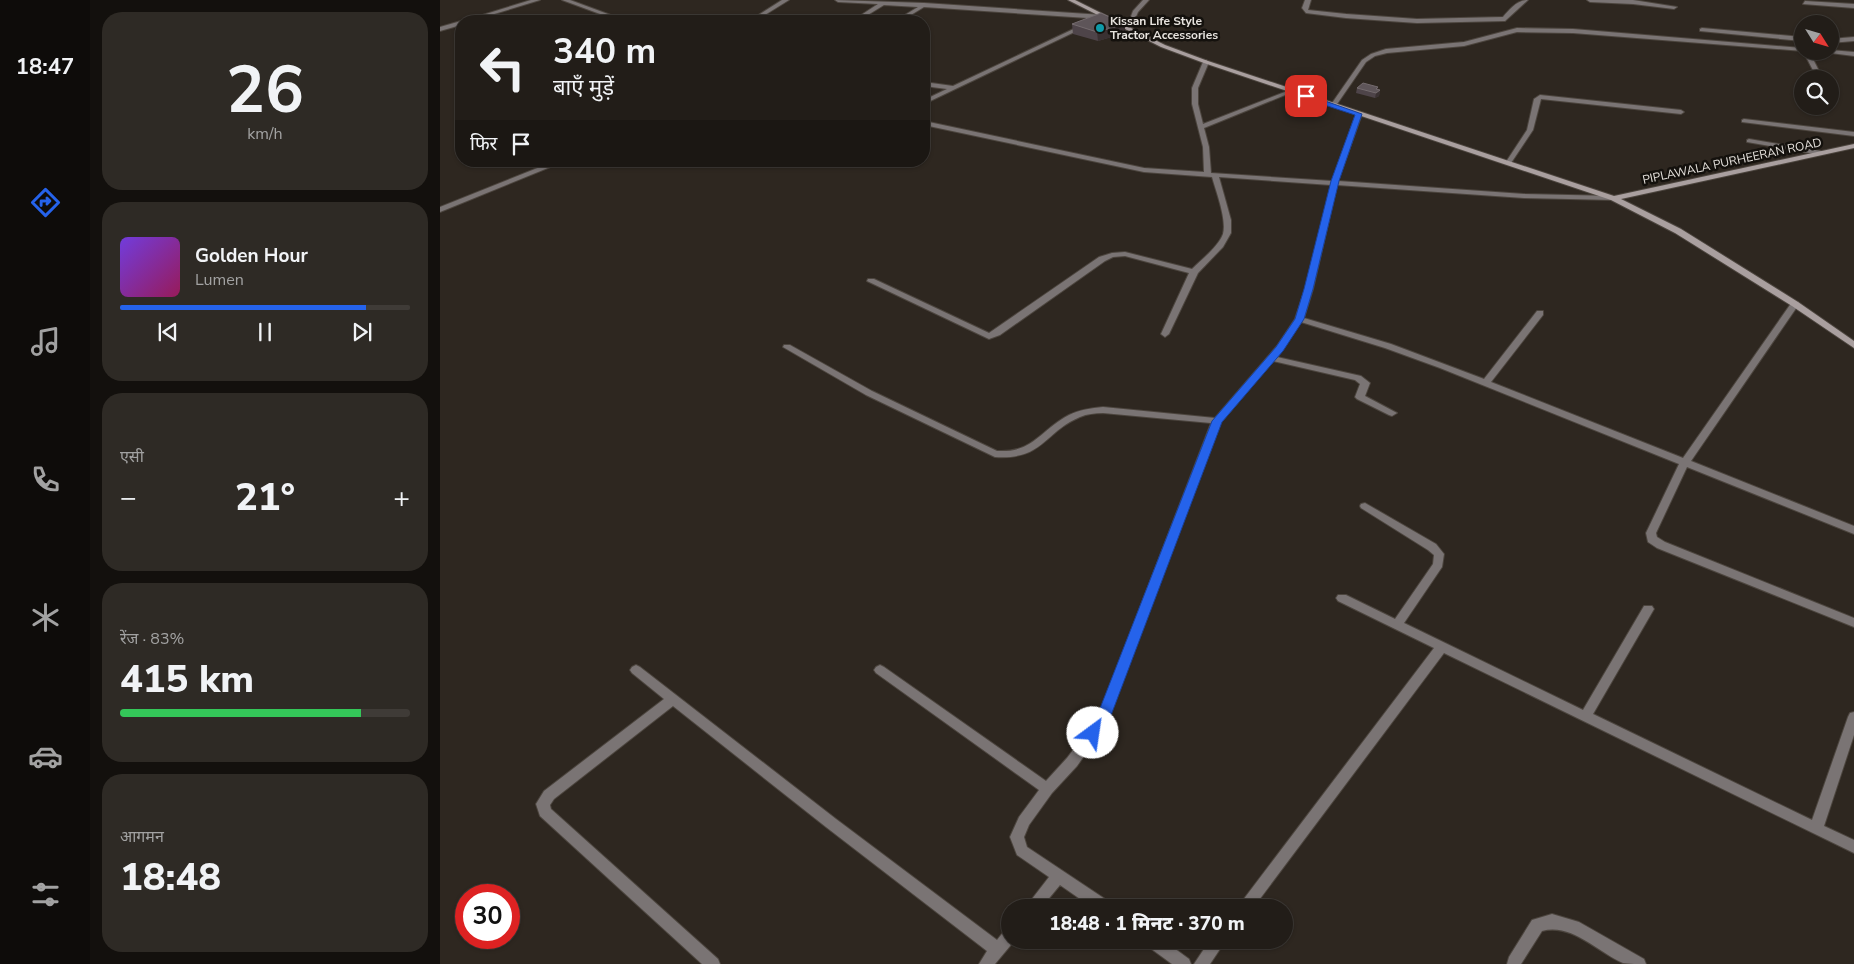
<!DOCTYPE html>
<html lang="hi">
<head>
<meta charset="utf-8">
<style>
	body { margin:0; font-family:"Nunito Sans","Noto Sans Devanagari",sans-serif; background:#2e2a25; color:#f1f3f6; height:100vh; display:flex; flex-direction:column; font-size:19px; white-space:nowrap }
	* { box-sizing:border-box; margin:0 }
	p { font-size:16px; color:#a2a2a2 }
	.icon { flex:none; width:28px; height:28px; fill:none; stroke:currentColor; stroke-width:2; stroke-linecap:round; stroke-linejoin:round }
	.map { position:relative; flex:1; overflow:hidden }
	.sheet { display:flex; flex-direction:column; gap:12px; padding:12px; background:#13100d; width:350px }
	.sheet>* { flex:none }
	.guide { position:absolute; left:15px; top:15px; width:475px; height:152px; border-radius:20px; box-shadow:0 1px 4px #0004,0 0 0 1px #3f3b37; background:#221d18; color:#f1f3f6; overflow:hidden }
	.needle { width:32px; rotate:127deg }
	.tools { position:absolute; left:1354px; top:15px; display:grid; gap:10px }
	.tools a { display:grid; place-items:center; width:45px; height:45px; border-radius:50%; background:#221d18; box-shadow:0 1px 4px #0004,0 0 0 1px #3f3b37; font-size:25px }
	.speed { position:absolute; left:15px; top:884px; display:flex; gap:10px; font-size:25px; font-weight:700; text-align:center }
	.speed>* { display:grid; place-content:center; width:65px; height:65px; border-radius:50%; background:#221d18; box-shadow:0 1px 4px #0004,0 0 0 1px #3f3b37; line-height:1 }
	.speed .limit { border:8px solid #d22; background:#fff; color:#111 }
	.pin { position:absolute; display:grid; place-items:center; width:42px; height:42px; color:#fff; margin:-21px; border-radius:10px; box-shadow:0 2px 8px #0006 }
	.me { position:absolute; width:55px; margin:-28px; rotate:31deg; stroke-linejoin:round; filter:drop-shadow(0 0 4px #0008) }
	.turn { display:flex; align-items:center; gap:18px; height:105px; padding:0 15px; font-size:22px }
	.turn .icon { width:65px; height:65px; stroke-width:2.5 }
	.turn b { display:block; font-size:35px; line-height:42px }
	.then { display:flex; align-items:center; height:48px; padding:0 15px; background:#0003; gap:10px; font-size:19px }
	.big { font-size:38px; font-weight:800; line-height:1.1 }
	.sheet .tile { flex:1; display:flex; flex-direction:column; justify-content:center; gap:8px; min-width:0; padding:0 18px; border-radius:20px; background:#2e2a25 }
	.sheet .dial { align-items:center; gap:0 }
	.dial b { font-size:65px; line-height:1 }
	.song { display:flex; align-items:center; gap:15px }
	.cover { width:60px; height:60px; border-radius:8px; background:linear-gradient(135deg,hsl(260 70% 55%),hsl(330 70% 35%)) }
	.played { height:5px; border-radius:2px; background:linear-gradient(90deg,#2563eb 85%,#3f3b37 85%) }
	.keys { display:flex; justify-content:space-around; direction:ltr }
	.heat { display:flex; justify-content:space-between; align-items:center; font-size:28px; direction:ltr }
	.charge { height:8px; border-radius:4px; background:linear-gradient(90deg,#34c759 83%,#3f3b37 0) }
	.trip { position:absolute; left:561px; top:899px; width:292px; height:50px; border-radius:25px; background:#221d18; box-shadow:0 1px 4px #0004,0 0 0 1px #3f3b37; font-weight:800; line-height:50px; text-align:center }
	main { display:flex; flex:1; min-height:0 }
	.dock { display:flex; flex-direction:column; width:90px; justify-content:space-around; align-items:center; background:#0e0c0a; color:#a2a2a2 }
	.dock .icon { width:35px; height:35px }
	.dock .on { color:#2563eb }
	.dock b { font-size:22px; color:#f1f3f6 }
	.map>svg:first-child { display:block }
</style>
</head>
<body>
<main>
<nav class="dock">
<b>18:47</b>
<svg class="icon on" aria-label="directions" viewBox="0 0 24 24"><path d="M12 3l9 9-9 9-9-9zM9 14v-3h6M13 9l2 2-2 2"/></svg>
<svg class="icon" aria-label="music" viewBox="0 0 24 24"><path d="M9 18V5l10-2v13"/><circle cx="6" cy="18" r="3"/><circle cx="16" cy="16" r="3"/></svg>
<svg class="icon" aria-label="phone" viewBox="0 0 24 24"><path d="M5 4h4l2 5-3 2q2 4 5 5l2-3 5 2v4C11 20 4 13 5 4z"/></svg>
<svg class="icon" aria-label="climate" viewBox="0 0 24 24"><path d="M12 3v18M4 7l16 10M4 17L20 7"/></svg>
<svg class="icon" aria-label="car" viewBox="0 0 24 24"><path d="M5 17H2v-5l4-1 3-4h7l3 4 3 1v5h-3M9 17h6M6 11h13"/><circle cx="7" cy="17" r="2"/><circle cx="17" cy="17" r="2"/></svg>
<svg class="icon" aria-label="filters" viewBox="0 0 24 24"><path d="M4 7h16M4 17h16"/><circle cx="9" cy="7" r="2"/><circle cx="15" cy="17" r="2"/></svg>
</nav>
<section class="sheet">
<div class="tile dial"><b>26</b><p>km/h</p></div>
<div class="tile">
<div class="song"><i class="cover"></i><div><b>Golden Hour</b><p>Lumen</p></div></div>
<div class="played"></div>
<div class="keys"><svg class="icon" aria-label="previous" viewBox="0 0 24 24"><path d="M18 5L8 12l10 7zM5 5v14"/></svg><svg class="icon" aria-label="pause" viewBox="0 0 24 24"><path d="M8 5v14M16 5v14"/></svg><svg class="icon" aria-label="next" viewBox="0 0 24 24"><path d="M6 5l10 7-10 7zM19 5v14"/></svg></div>
</div>
<div class="tile"><p>एसी</p>
<div class="heat"><a>−</a><b class="big">21°</b><a>+</a></div>
</div>
<div class="tile"><p>रेंज · 83%</p><b class="big">415 km</b><div class="charge"></div></div>
<div class="tile"><p>आगमन</p><b class="big">18:48</b></div>
</section>
<div class="map">
<svg width="1414" height="964" viewBox="0 0 1414 964">
	<rect width="100%" height="100%" fill="#2e2720"/>
	<g fill="none" stroke-linecap="round" stroke-linejoin="round">
		<defs>
			<g id="street">
				<polygon points="91,0 100,0 31,21 23,21"/>
				<polygon points="122,0 130,0 176,17 171,18"/>
				<polygon points="342,0 349,0 315,21 309,21"/>
				<polygon points="395,0 484,3 663,15 666,17 663,19 484,7 461,21 455,21 478,7 444,5 418,21 412,21 438,4 398,2"/>
				<polygon points="703,0 709,0 698,12 690,30 686,30 693,11"/>
				<path d="M 865,0 L 871,0 L 868,10 L 906,14 L 977,19 L 1063,17 C 1069,10 1077,0 1088,0 L 1065,21 L 977,23 L 906,18 L 866,13 L 862,8 Z"/>
				<polygon points="1147,0 1193,0 1237,7 1234,9 1193,4 1150,2"/>
				<polygon points="1365,1 1414,4 1414,8 1363,4"/>
				<polygon points="21,21 21,25 0,31 0,27"/>
				<polygon points="642,25 647,26 484,104 484,100 507,89 484,86 484,82 513,86"/>
				<polygon points="1077,28 1133,29 1362,48 1362,51 1369,51 1381,75 1376,76 1363,51 1133,33 1077,32 1024,46 947,53 935,56 926,62 895,107 890,106 922,60 931,54 946,49 1024,42"/>
				<polygon points="1262,28 1362,37 1362,41 1260,31 1260,29"/>
				<polygon points="1414,37 1414,41 1390,43 1390,39"/>
				<polygon points="484,48 486,47 489,49 484,53"/>
				<polygon points="1390,50 1414,52 1414,56 1375,51"/>
				<path d="M 766,60 L 769,62 L 758,88 L 758,104 L 763,124 L 850,90 L 855,91 L 764,128 L 769,147 L 771,173 L 892,181 L 916,114 L 919,112 L 922,114 L 898,181 L 1084,194 L 1174,196 L 1178,198 L 1174,200 L 1084,198 L 897,185 L 873,289 L 864,318 L 951,344 L 1044,379 L 1097,311 L 1103,311 L 1103,315 L 1051,382 L 1243,458 L 1352,302 L 1358,302 L 1359,304 L 1251,461 L 1414,526 L 1414,534 L 1247,467 L 1216,533 L 1217,537 L 1225,542 L 1414,618 L 1414,627 L 1217,548 L 1208,542 L 1206,533 L 1239,464 L 1000,368 L 945,348 L 861,322 L 837,357 L 921,376 L 930,383 L 925,396 L 957,413 L 952,416 L 949,415 L 917,399 L 915,397 L 920,384 L 915,380 L 833,361 L 781,422 L 667,723 L 637,766 L 612,793 L 589,825 L 584,837 L 587,847 L 671,903 L 673,908 L 653,908 L 620,885 L 601,908 L 585,908 L 609,877 L 577,855 L 570,837 L 579,817 L 599,790 L 436,673 L 434,670 L 436,667 L 440,665 L 444,667 L 606,781 L 627,758 L 658,717 L 771,423 L 663,413 C 655,413 647,414 640,417 C 604,432 604,460 555,457 L 426,395 L 343,347 L 344,345 L 350,345 L 432,391 L 557,451 C 594,453 600,430 629,415 C 639,410 651,408 663,407 L 775,418 L 837,346 L 855,319 L 865,289 L 891,185 L 779,177 L 791,220 L 791,233 L 783,247 L 758,273 L 729,334 L 725,337 L 721,334 L 749,273 L 685,256 L 673,257 L 665,261 L 560,335 L 549,339 L 427,281 L 428,279 L 434,279 L 549,333 L 659,257 L 672,253 L 685,252 L 752,269 C 762,259 778,247 783,234 C 787,220 776,191 772,177 L 704,172 L 484,125 L 484,121 L 704,168 L 764,172 L 763,147 L 752,104 L 752,88 L 763,62 Z"/>
				<polygon points="1100,95 1241,110 1244,112 1241,114 1101,99 1093,130 1071,163 1067,163 1066,162 1087,130 1094,99"/>
				<polygon points="1304,119 1414,132 1414,136 1302,122 1302,120"/>
				<polygon points="1309,139 1381,151 1384,153 1381,155 1307,142 1307,140"/>
				<polygon points="115,161 125,161 0,212 0,207"/>
				<polygon points="925,503 996,544 1004,554 1002,567 964,623 1143,710 1204,606 1212,606 1214,609 1153,714 1372,820 1408,717 1410,713 1414,712 1414,735 1384,826 1414,840 1414,853 1004,653 813,908 797,908 994,648 898,601 896,598 898,595 906,595 955,619 993,564 994,555 988,550 921,508 920,506 921,504"/>
				<polygon points="196,665 200,667 396,819 557,940 565,930 570,928 570,940 575,940 555,964 539,964 547,951 386,827 233,706 114,799 110,805 111,809 278,959 280,964 262,964 100,816 96,804 104,791 224,699 192,673 190,670 192,667"/>
				<path d="M 1112,914 L 1139,922 L 1204,959 L 1206,964 C 1199,964 1189,964 1183,963 C 1157,952 1132,923 1102,931 L 1081,964 L 1067,964 L 1069,957 L 1092,920 Z"/>
				<polygon points="704,940 723,940 749,959 751,964 732,964 706,945"/>
				<polygon points="770,940 786,940 770,964 754,964"/>
			</g>
			<polygon id="secondary" points="628,0 635,0 725,45 768,61 1174,196 1414,144 1414,148 1181,199 1241,229 1358,302 1414,341 1414,348 1352,306 1235,233 1171,200 764,63 721,47"/>
		</defs>
		<use href="#street" stroke="#4c453e" stroke-width="2"/>
		<use href="#secondary" stroke="#4c453e" stroke-width="2"/>
		<use href="#street" fill="#7a7474" fill-rule="evenodd"/>
		<use href="#secondary" fill="#a99f9f" fill-rule="evenodd"/>
	</g>
	<g fill="#4e4449">
		<polygon points="632,24 685,33 658,41 633,34"/>
		<polygon points="938,87 938,90 940,90 939,96 935,98 916,93 917,88"/>
	</g>
	<g fill="#3a3132">
		<polygon points="685,24 685,33 658,41 657,32"/>
		<polygon points="938,87 938,91 940,90 939,96 935,98 936,93 936,89"/>
	</g>
	<g fill="#5e5559" stroke="#746b6e">
		<polygon points="661,13 685,24 657,32 632,24"/>
		<polygon points="923,83 938,87 936,89 940,90 936,93 917,88"/>
	</g>
	<path fill="#2563eb" stroke="#184099" d="M 863,95 L 868,95 L 922,114 L 899,181 L 873,289 L 864,319 L 843,351 L 782,422 L 670,718 C 665,728 659,741 648,737 L 646,733 L 657,716 L 772,421 L 836,347 L 855,319 L 864,289 L 891,181 L 915,115 L 863,98 Z"/>
	<circle fill="#0f9aa8" stroke="#14110d" stroke-width="2" cx="660" cy="28" r="5"/>
	<g text-anchor="middle" stroke-width="5" stroke-linejoin="round" paint-order="stroke">
		<g font-size="12" font-weight="bold" fill="#e7e3de" stroke="#14110d" text-anchor="start">
			<text x="670" y="25">Kissan Life Style<tspan x="670" dy="14">Tractor Accessories</tspan></text>
		</g>
		<g font-size="12" fill="#e7e3de" stroke="#14110d">
			<text transform="translate(1292 161) rotate(-12)" y="4">PIPLAWALA PURHEERAN ROAD</text>
		</g>
	</g>
</svg>
<div class="tools">
<a><svg class="needle" viewBox="-14 -14 28 28"><path d="M0-13l5 13h-10z" fill="#e53935"/><path d="M0 13l5-13h-10z" fill="#a2a2a2"/></svg></a>
<a><svg class="icon" aria-label="search" viewBox="0 0 24 24"><circle cx="10" cy="10" r="6"/><path d="M15 15l6 6"/></svg></a>
</div>
<div class="speed"><div class="limit">30</div></div>
<div class="pin" style="left:866px;top:96px;background:#d93025"><svg class="icon" aria-label="arrive" viewBox="0 0 24 24"><path d="M6 21V4h12l-3 4 3 4H6"/></svg></div>
<svg class="me" style="left:653px;top:733px" viewBox="-20 -20 40 40"><circle r="19" fill="#fff"/><path d="M0-13L10 11 0 6-10 11z" fill="#2563eb"/></svg>
<div class="trip">18:48 · 1 मिनट · 370 m</div>
<div class="guide">
<div class="turn"><svg class="icon" aria-label="left" viewBox="0 0 24 24"><path d="M17 20v-9H6M10 6l-5 5 5 5"/></svg><div><b>340 m</b>बाएँ मुड़ें</div></div>
<div class="then">फिर<svg class="icon" aria-label="arrive" viewBox="0 0 24 24"><path d="M6 21V4h12l-3 4 3 4H6"/></svg></div>
</div>
</div>
</main>
</body>
</html>
